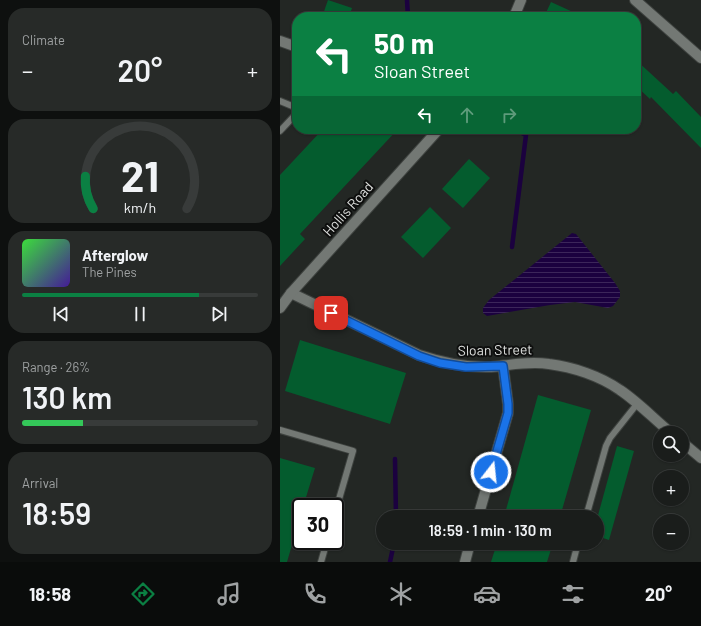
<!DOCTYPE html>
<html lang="en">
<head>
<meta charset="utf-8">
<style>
	body { margin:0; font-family:Barlow,sans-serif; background:#272a28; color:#f1f3f6; height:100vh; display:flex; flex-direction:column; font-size:15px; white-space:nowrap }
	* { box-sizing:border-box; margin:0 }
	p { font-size:13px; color:#9fa2a3 }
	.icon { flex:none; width:22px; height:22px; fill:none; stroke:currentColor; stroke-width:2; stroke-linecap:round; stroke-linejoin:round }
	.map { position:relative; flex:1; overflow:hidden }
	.panel { display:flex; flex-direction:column; gap:8px; padding:8px; background:#0e100f; width:280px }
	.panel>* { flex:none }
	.hud { position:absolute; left:12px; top:12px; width:349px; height:122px; border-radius:16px; box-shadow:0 1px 3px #0004,0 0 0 1px #383b3a; background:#0b8043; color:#fff; overflow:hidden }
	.buttons { position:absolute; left:373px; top:426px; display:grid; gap:8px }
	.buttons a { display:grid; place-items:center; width:36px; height:36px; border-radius:50%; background:#1a1d1b; box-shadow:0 1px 3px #0004,0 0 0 1px #383b3a; font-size:20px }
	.speed { position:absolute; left:12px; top:498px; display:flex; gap:8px; font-size:20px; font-weight:700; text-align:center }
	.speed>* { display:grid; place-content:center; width:52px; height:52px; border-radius:50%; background:#1a1d1b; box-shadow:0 1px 3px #0004,0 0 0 1px #383b3a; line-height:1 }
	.speed .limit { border:2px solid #111; border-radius:6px; background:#fff; color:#111 }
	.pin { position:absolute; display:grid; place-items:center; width:34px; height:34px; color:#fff; margin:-17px; border-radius:8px; box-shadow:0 2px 6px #0006 }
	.me { position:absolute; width:44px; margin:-22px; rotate:16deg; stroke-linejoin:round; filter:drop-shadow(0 0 3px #0008) }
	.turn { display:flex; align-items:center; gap:14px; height:84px; padding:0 16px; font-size:18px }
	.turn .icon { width:52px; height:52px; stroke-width:2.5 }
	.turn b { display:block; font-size:28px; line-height:34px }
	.lanes { display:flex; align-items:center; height:38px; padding:0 16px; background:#0003; justify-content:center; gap:20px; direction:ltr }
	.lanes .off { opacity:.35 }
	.big { font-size:30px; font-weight:600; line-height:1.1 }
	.panel .widget { flex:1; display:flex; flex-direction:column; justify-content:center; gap:6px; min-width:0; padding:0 14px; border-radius:16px; background:#272a28 }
	.panel .dial { align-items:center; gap:0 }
	.dial svg { height:104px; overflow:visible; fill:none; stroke:#383b3a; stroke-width:7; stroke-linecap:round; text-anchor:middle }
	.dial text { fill:#f1f3f6; stroke:none }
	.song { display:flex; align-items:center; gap:12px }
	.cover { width:48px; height:48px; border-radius:6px; background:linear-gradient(135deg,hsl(120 70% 55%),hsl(260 70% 35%)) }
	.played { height:4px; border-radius:2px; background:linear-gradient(90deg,#0b8043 75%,#383b3a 75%) }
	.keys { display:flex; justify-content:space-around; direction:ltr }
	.heat { display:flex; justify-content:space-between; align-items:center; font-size:22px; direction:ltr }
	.charge { height:6px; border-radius:3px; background:linear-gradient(90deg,#34c759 26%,#383b3a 0) }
	.trip { position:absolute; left:96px; top:510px; width:228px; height:40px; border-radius:20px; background:#1a1d1b; box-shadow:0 1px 3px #0004,0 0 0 1px #383b3a; font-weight:600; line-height:40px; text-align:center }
	.menu { display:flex; height:64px; justify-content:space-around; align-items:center; background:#0a0c0b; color:#9fa2a3 }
	.menu .icon { width:28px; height:28px }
	.menu .current { color:#0b8043 }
	.menu b { font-size:18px; color:#f1f3f6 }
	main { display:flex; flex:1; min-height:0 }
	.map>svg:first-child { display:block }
</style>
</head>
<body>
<main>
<section class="panel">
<div class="widget"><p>Climate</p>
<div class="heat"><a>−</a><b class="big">20°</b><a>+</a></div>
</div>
<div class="widget dial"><svg viewBox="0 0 100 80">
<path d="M14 69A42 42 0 1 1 86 69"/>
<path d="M14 69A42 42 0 0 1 8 44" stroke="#0b8043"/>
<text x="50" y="56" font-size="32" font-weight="700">21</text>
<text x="50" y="72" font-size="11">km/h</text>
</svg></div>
<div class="widget">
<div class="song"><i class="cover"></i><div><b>Afterglow</b><p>The Pines</p></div></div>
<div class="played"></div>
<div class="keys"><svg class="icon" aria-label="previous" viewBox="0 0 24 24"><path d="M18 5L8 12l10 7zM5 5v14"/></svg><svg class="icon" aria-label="pause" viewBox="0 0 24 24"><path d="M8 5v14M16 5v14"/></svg><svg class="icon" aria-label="next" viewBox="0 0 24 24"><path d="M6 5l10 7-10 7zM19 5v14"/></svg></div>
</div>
<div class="widget"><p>Range · 26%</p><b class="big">130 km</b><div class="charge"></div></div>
<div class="widget"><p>Arrival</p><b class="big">18:59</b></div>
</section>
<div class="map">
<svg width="421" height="562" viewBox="0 0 421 562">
	<defs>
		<pattern id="water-rules" width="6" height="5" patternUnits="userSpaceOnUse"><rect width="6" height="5" fill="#1b013f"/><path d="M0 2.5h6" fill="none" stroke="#3c265a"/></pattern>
	</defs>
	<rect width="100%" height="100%" fill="#232724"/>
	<polygon fill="url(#water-rules)" points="292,233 296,234 335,283 340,291 340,297 333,306 328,308 295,302 270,305 207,316 203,313 203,308 209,300"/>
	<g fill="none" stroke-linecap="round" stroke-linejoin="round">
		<g stroke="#1b013f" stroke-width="4.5">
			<polyline points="127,0 128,17"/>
			<polyline points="232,247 246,135 234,129"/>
			<polyline points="115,459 116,517"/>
			<polyline points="110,562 114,543"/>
		</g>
	</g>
	<g fill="#045c2e">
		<polygon points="48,0 72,8 69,17 42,17"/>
		<polygon points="271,2 304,17 264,17"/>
		<polygon points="356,60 393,94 396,91 421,117 421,148 371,97 370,99 356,86"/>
		<polygon points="43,129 118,129 20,234 25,239 0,266 0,175"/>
		<polygon points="189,159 210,178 183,208 162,189"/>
		<polygon points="150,207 171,228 143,258 121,237"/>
		<polygon points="20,340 126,373 110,424 5,391"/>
		<polygon points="258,395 311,410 280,517 224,517"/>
		<polygon points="337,446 354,451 329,540 317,536 317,519"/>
		<polygon points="0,458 35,468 23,507 21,507 21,514 7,562 0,562"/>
		<polygon points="217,543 273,543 267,562 211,562"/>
	</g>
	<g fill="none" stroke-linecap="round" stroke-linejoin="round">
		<defs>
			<g id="service">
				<polyline points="0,101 17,108"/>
				<polyline points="0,131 17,113"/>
				<polyline points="0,430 73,451 55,513"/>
				<polyline points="306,517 326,446 330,438 357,404"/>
				<polyline points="41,562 47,541"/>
				<polyline points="293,562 298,543"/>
			</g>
			<g id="minor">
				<polyline points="355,0 421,58"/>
				<polyline points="234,17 241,0"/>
				<polyline points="0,41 17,47"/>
				<path d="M 11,293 L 139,355 C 163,363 186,368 211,367 C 230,365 249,361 269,364 C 293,367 320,376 340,390 C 358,402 374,419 391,433"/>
				<polyline points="0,308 11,293 159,129"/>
				<polyline points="402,442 421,458"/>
				<polyline points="198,517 228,413 228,404 223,366"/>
				<polyline points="185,562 190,543"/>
			</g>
		</defs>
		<use href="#service" stroke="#3e423f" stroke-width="8"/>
		<use href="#minor" stroke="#3e423f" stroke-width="12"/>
		<use href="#service" stroke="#737874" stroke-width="6"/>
		<use href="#minor" stroke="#737874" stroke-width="10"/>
	</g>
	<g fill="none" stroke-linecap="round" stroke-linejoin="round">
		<defs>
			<polyline id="route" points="51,313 139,356 160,363 186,367 223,366 228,404 228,413 211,472"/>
		</defs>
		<use href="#route" stroke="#114b97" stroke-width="10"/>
		<use href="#route" stroke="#1a73e8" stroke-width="7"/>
	</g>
	<g text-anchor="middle" stroke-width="4" stroke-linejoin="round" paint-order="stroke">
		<g font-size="14" fill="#dee0de" stroke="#0e0f0e">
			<text transform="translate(68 209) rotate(-48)" y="5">Hollis Road</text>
			<text transform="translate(215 350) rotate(-1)" y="5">Sloan Street</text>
		</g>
	</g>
</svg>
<div class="buttons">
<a><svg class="icon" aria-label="search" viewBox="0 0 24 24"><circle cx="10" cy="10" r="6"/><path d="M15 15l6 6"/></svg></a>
<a>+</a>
<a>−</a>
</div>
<div class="speed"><div class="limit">30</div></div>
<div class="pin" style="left:51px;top:313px;background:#d93025"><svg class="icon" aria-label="arrive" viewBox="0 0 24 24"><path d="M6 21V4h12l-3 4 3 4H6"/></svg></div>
<svg class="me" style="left:211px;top:472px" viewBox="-20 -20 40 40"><circle r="17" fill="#1a73e8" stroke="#fff" stroke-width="3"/><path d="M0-11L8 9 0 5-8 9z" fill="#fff"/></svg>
<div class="trip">18:59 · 1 min · 130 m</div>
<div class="hud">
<div class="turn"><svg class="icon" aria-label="left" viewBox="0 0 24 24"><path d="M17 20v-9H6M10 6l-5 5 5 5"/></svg><div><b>50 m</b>Sloan Street</div></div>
<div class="lanes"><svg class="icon" aria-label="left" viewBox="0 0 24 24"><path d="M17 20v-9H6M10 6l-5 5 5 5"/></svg><svg class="icon off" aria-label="ahead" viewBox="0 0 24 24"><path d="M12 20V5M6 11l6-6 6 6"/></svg><svg class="icon off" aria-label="right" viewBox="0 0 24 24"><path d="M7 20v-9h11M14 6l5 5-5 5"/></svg></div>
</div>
</div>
</main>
<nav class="menu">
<b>18:58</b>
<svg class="icon current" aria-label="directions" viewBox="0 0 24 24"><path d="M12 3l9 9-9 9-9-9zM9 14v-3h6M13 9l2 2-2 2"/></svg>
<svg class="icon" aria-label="music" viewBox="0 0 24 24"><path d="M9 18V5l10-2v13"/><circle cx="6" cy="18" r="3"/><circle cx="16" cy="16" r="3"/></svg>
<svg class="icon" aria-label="phone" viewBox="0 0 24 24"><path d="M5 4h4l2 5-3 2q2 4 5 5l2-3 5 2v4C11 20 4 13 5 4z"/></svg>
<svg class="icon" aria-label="climate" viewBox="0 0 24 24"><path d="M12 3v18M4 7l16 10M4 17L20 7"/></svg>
<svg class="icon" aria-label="car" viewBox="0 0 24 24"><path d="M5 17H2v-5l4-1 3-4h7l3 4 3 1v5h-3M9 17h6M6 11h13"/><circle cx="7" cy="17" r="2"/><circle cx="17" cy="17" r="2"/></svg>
<svg class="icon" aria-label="filters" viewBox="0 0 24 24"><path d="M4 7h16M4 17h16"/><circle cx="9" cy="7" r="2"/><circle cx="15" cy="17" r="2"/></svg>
<b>20°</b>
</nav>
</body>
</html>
